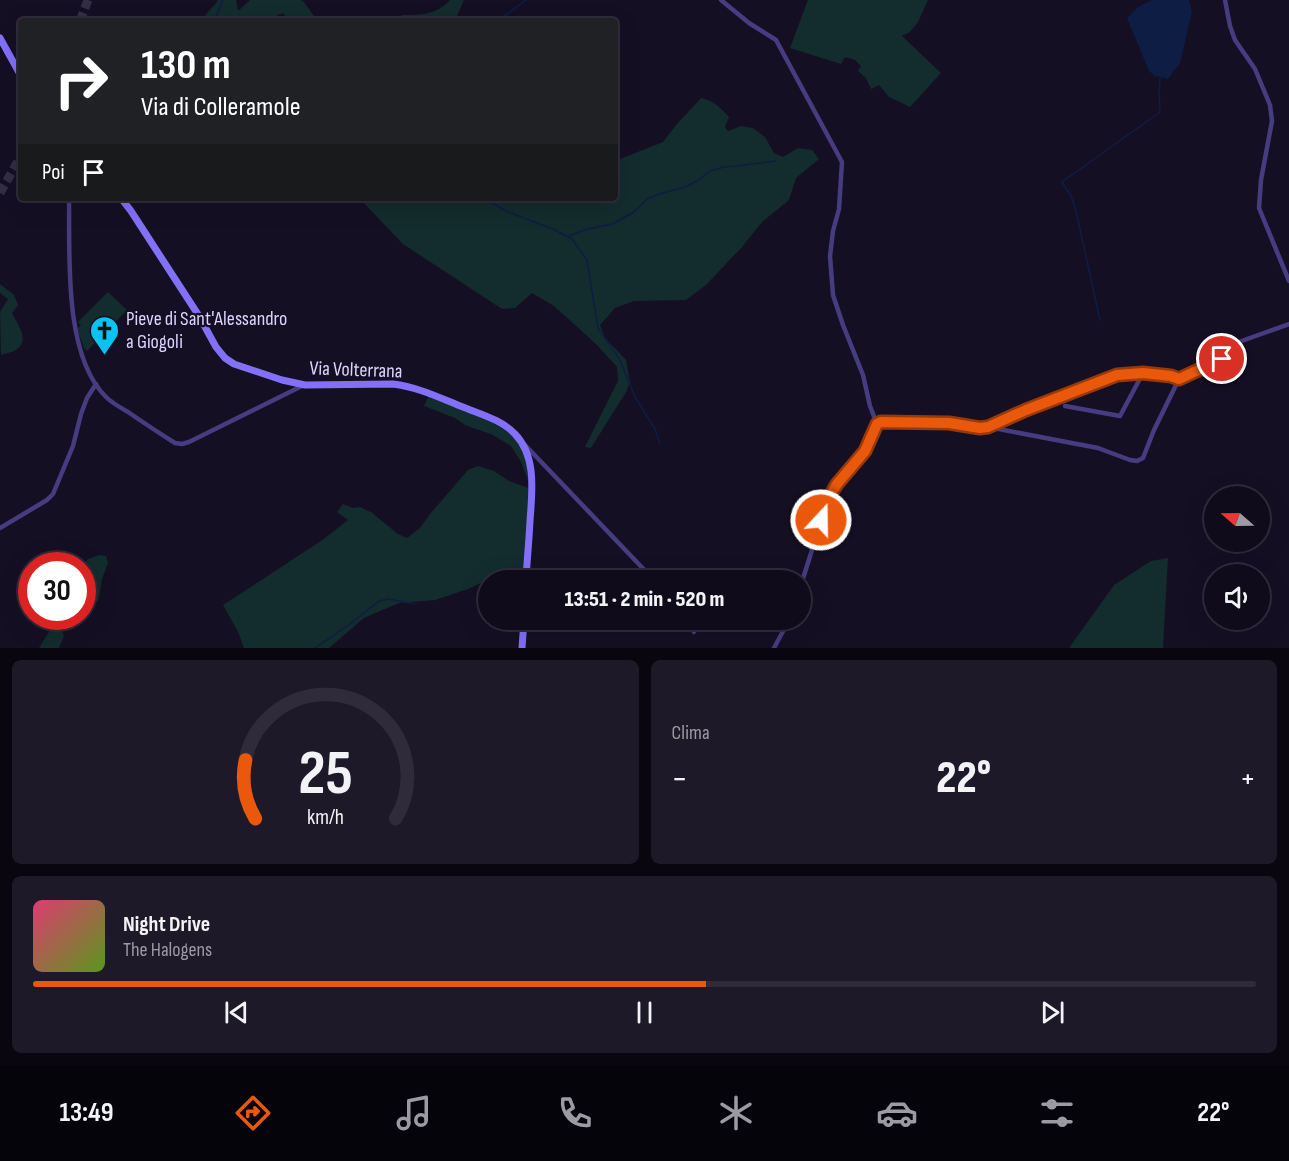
<!DOCTYPE html>
<html lang="it">
<head>
<meta charset="utf-8">
<style>
	body { margin:0; font-family:"Sofia Sans Condensed",sans-serif; background:#1e1928; color:#f1f3f6; height:100vh; display:flex; flex-direction:column; font-size:22px; white-space:nowrap }
	* { box-sizing:border-box; margin:0 }
	p { font-size:20px; color:#9c9ba3 }
	.icon { flex:none; width:33px; height:33px; fill:none; stroke:currentColor; stroke-width:2; stroke-linecap:round; stroke-linejoin:round }
	.map { position:relative; height:648px; overflow:hidden }
	.panel { display:flex; flex-direction:column; gap:12px; padding:12px; background:#09060f; flex:1 }
	.panel>* { flex:none }
	.hud { position:absolute; left:18px; top:18px; width:600px; height:183px; border-radius:6px; box-shadow:0 6px 24px #0002,0 0 0 2px #302b3a; background:#202124; color:#fff; overflow:hidden }
	.needle { width:39px; rotate:290deg }
	.buttons { position:absolute; left:1204px; top:486px; display:grid; gap:12px }
	.buttons a { display:grid; place-items:center; width:66px; height:66px; border-radius:50%; background:#100b1b; box-shadow:0 6px 24px #0002,0 0 0 2px #302b3a; font-size:30px }
	.speed { position:absolute; left:18px; top:552px; display:flex; gap:12px; font-size:30px; font-weight:700; text-align:center }
	.speed>* { display:grid; place-content:center; width:78px; height:78px; border-radius:50%; background:#100b1b; box-shadow:0 6px 24px #0002,0 0 0 2px #302b3a; line-height:1 }
	.speed .limit { border:9px solid #d22; background:#fff; color:#111 }
	.pin { position:absolute; display:grid; place-items:center; width:51px; height:51px; color:#fff; margin:-26px; border:3px solid #fff; border-radius:50%; box-shadow:0 2px 6px #0007 }
	.me { position:absolute; width:66px; margin:-33px; rotate:21deg; stroke-linejoin:round; filter:drop-shadow(0 0 4px #0008) }
	.turn { display:flex; align-items:center; gap:21px; height:126px; padding:0 24px; font-size:27px }
	.turn .icon { width:78px; height:78px; stroke-width:2.5 }
	.turn b { display:block; font-size:42px; line-height:51px }
	.then { display:flex; align-items:center; height:57px; padding:0 24px; background:#0003; gap:12px; font-size:22px }
	.big { font-size:45px; font-weight:800; line-height:1.1 }
	.panel .widget { flex:1; display:flex; flex-direction:column; justify-content:center; gap:9px; min-width:0; padding:0 21px; border-radius:9px; background:#1e1928 }
	.panel .dial { align-items:center; gap:0 }
	.dial svg { height:156px; overflow:visible; fill:none; stroke:#302b3a; stroke-width:7; stroke-linecap:round; text-anchor:middle }
	.dial text { fill:#f1f3f6; stroke:none }
	.song { display:flex; align-items:center; gap:18px }
	.cover { width:72px; height:72px; border-radius:9px; background:linear-gradient(135deg,hsl(340 70% 55%),hsl(90 70% 35%)) }
	.played { height:6px; border-radius:3px; background:linear-gradient(90deg,#ea580c 55%,#302b3a 55%) }
	.keys { display:flex; justify-content:space-around; direction:ltr }
	.heat { display:flex; justify-content:space-between; align-items:center; font-size:33px; direction:ltr }
	.panel .tiles { flex:1; display:grid; gap:12px; grid-template-columns:1fr 1fr }
	.widget:last-child { grid-column:span 2 }
	.trip { position:absolute; left:478px; top:570px; width:333px; height:60px; border-radius:30px; background:#100b1b; box-shadow:0 6px 24px #0002,0 0 0 2px #302b3a; font-weight:800; line-height:60px; text-align:center }
	.tabs { display:flex; height:96px; justify-content:space-around; align-items:center; background:#06040b; color:#9c9ba3 }
	.tabs .icon { width:42px; height:42px }
	.tabs .active { color:#ea580c }
	.tabs b { font-size:27px; color:#f1f3f6 }
	.map>svg:first-child { display:block }
</style>
</head>
<body>
<div class="map">
<svg width="1289" height="648" viewBox="0 0 1289 648">
	<rect width="100%" height="100%" fill="#150f24"/>
	<g fill="#132c2d">
		<path d="M 218,0 L 236,0 L 238,11 L 250,0 L 301,0 L 304,2 L 316,19 L 324,21 L 289,21 L 283,13 L 265,21 L 202,21 C 205,13 214,7 218,0 Z"/>
		<path d="M 450,0 L 464,0 L 457,16 L 459,21 L 397,21 L 402,15 C 421,15 436,15 450,0 Z"/>
		<polygon points="808,0 928,0 918,22 910,32 902,36 941,73 910,107 889,97 879,85 871,89 866,78 858,71 861,66 855,60 845,57 841,64 790,48"/>
		<path d="M 701,98 C 714,101 720,107 729,117 L 725,127 L 728,131 L 741,126 L 753,128 L 765,137 L 774,153 L 783,157 L 798,148 L 812,150 L 819,159 L 796,178 L 789,200 L 762,222 L 742,247 L 706,285 L 686,300 L 634,301 L 615,308 L 600,325 L 605,338 L 626,360 L 630,382 L 626,392 L 591,448 L 585,447 L 618,381 L 617,367 L 596,344 L 554,306 L 532,293 L 515,308 L 502,309 L 403,244 L 359,198 L 615,198 L 615,161 L 663,142 L 676,125 Z"/>
		<path d="M 0,284 L 14,295 L 18,305 L 12,313 C 17,324 31,340 16,350 C 12,353 5,353 1,355 L 0,312 L 8,299 L 0,293 Z"/>
		<polygon points="108,292 127,310 87,351 84,348 77,329 81,325 78,322"/>
		<path d="M 430,393 C 455,403 493,416 514,433 C 539,454 531,496 530,525 C 529,544 527,562 526,580 L 505,580 L 501,574 L 468,589 L 435,600 L 399,603 L 364,618 L 329,648 L 244,648 L 238,632 L 223,605 L 321,541 L 348,520 L 337,512 L 343,504 L 353,508 L 360,507 L 371,512 L 398,534 L 407,538 L 420,528 L 430,514 L 468,470 L 478,466 L 494,471 L 509,481 L 531,489 L 521,462 L 511,446 L 493,435 L 465,425 L 455,418 L 424,406 Z"/>
		<polygon points="99,555 106,556 108,563 102,579 99,599 93,606 85,608 83,607 83,567 88,559"/>
		<polygon points="1168,558 1163,648 1069,648 1114,585 1151,561"/>
		<polygon points="58,617 68,617 66,623 61,628 64,636 59,648 39,648"/>
	</g>
	<polygon fill="#0e1d44" points="1152,0 1189,0 1192,12 1180,63 1168,79 1155,76 1149,71 1127,18 1138,7"/>
	<g fill="none" stroke-linecap="round" stroke-linejoin="round">
		<g stroke="#0e1d44" stroke-width="1.5">
			<polyline points="214,21 223,0"/>
			<polyline points="498,21 526,0"/>
			<polyline points="483,198 506,211 555,230 572,239 587,260 598,328 620,360 635,397 655,429 660,443"/>
			<polyline points="569,236 584,230 612,224 634,212 647,199 662,193 685,187 697,181 710,171 724,167 736,166 775,161"/>
			<polyline points="1100,320 1076,211 1071,196 1062,182 1160,112 1159,93 1160,78"/>
			<polyline points="315,648 350,624 379,601 388,599 415,604"/>
		</g>
		<g stroke="#332d45" stroke-width="9" stroke-dasharray="9 4.5" stroke-linecap="butt">
			<polyline points="80,21 88,0"/>
			<polyline points="0,193 21,156"/>
		</g>
		<g stroke="#463d81" stroke-width="4.5">
			<polyline points="721,0 749,23 776,40 842,162 839,209 833,231 830,256 833,295 843,325 863,375 870,406 877,424"/>
			<polyline points="1225,0 1230,26 1235,40 1255,69 1270,105 1272,121 1261,180 1259,208 1289,281"/>
			<path d="M 69,198 C 70,254 63,355 106,397 C 112,403 121,408 128,412 C 144,423 159,433 175,443 L 182,444 L 189,442 L 304,385"/>
			<polyline points="1065,406 1120,416 1143,373"/>
			<polyline points="877,424 881,422 897,421 949,423 980,428 988,427 1026,410 1117,375 1143,373 1171,376 1179,379 1222,359 1236,343 1289,324"/>
			<polyline points="988,427 1098,448 1130,460 1137,461 1143,458 1154,430 1179,379"/>
			<polyline points="525,445 654,580"/>
			<polyline points="0,528 47,500 53,494 73,446 81,414 87,398 96,384"/>
			<polyline points="801,585 828,499 837,484 865,451 877,424"/>
			<polyline points="685,620 694,632"/>
			<polyline points="774,648 789,620"/>
		</g>
		<g stroke="#8270f9" stroke-width="7">
			<polyline points="0,38 21,76"/>
			<path d="M 121,198 L 131,211 L 199,316 L 216,347 L 225,358 L 234,364 L 282,380 L 305,385 L 393,384 C 418,387 440,398 463,407 C 480,414 502,420 515,434 C 537,457 532,492 530,521 C 529,541 527,561 526,580"/>
			<polyline points="522,648 524,620"/>
		</g>
	</g>
	<g fill="none" stroke-linecap="round" stroke-linejoin="round">
		<defs>
			<polyline id="route" points="821,520 828,499 837,484 865,451 877,424 881,422 949,423 980,428 988,427 1026,410 1117,375 1143,373 1171,376 1179,379 1222,359"/>
		</defs>
		<use href="#route" stroke="#983908" stroke-width="15"/>
		<use href="#route" stroke="#ea580c" stroke-width="10"/>
	</g>
	<defs>
		<symbol id="church-pin" viewBox="-11 -11 22 30"><path d="M0 17L-7.5 6A9.5 9.5 0 1 1 7.5 6Z" fill="#0bc3f2" stroke="#150f24"/><path d="M-1.2-6h2.4v3.5h3.3v2.4h-3.3V6h-2.4V-.1h-3.3v-2.4h3.3Z" fill="#111"/></symbol>
	</defs>
	<g fill-rule="evenodd">
		<use href="#church-pin" x="88" y="314" width="33" height="45"/>
	</g>
	<g text-anchor="middle" stroke-width="4.5" stroke-linejoin="round" paint-order="stroke">
		<g font-size="20" fill="#ddd4fd" stroke="#150f24" text-anchor="start">
			<text x="126" y="325">Pieve di Sant'Alessandro<tspan x="126" dy="23">a Giogoli</tspan></text>
		</g>
		<g font-size="20" fill="#ddd4fd" stroke="#150f24">
			<text transform="translate(356 369) rotate(2)" y="7">Via Volterrana</text>
		</g>
	</g>
</svg>
<div class="buttons">
<a><svg class="needle" viewBox="-14 -14 28 28"><path d="M0-13l5 13h-10z" fill="#e53935"/><path d="M0 13l5-13h-10z" fill="#9c9ba3"/></svg></a>
<a><svg class="icon" aria-label="sound" viewBox="0 0 24 24"><path d="M4 9h4l5-4v14l-5-4H4zM17 9q2 3 0 6"/></svg></a>
</div>
<div class="speed"><div class="limit">30</div></div>
<div class="pin" style="left:1222px;top:359px;background:#d93025"><svg class="icon" aria-label="arrive" viewBox="0 0 24 24"><path d="M6 21V4h12l-3 4 3 4H6"/></svg></div>
<svg class="me" style="left:821px;top:520px" viewBox="-20 -20 40 40"><circle r="17" fill="#ea580c" stroke="#fff" stroke-width="3"/><path d="M0-11L8 9 0 5-8 9z" fill="#fff"/></svg>
<div class="trip">13:51 · 2 min · 520 m</div>
<div class="hud">
<div class="turn"><svg class="icon" aria-label="right" viewBox="0 0 24 24"><path d="M7 20v-9h11M14 6l5 5-5 5"/></svg><div><b>130 m</b>Via di Colleramole</div></div>
<div class="then">Poi<svg class="icon" aria-label="arrive" viewBox="0 0 24 24"><path d="M6 21V4h12l-3 4 3 4H6"/></svg></div>
</div>
</div>
<section class="panel">
<div class="tiles">
<div class="widget dial"><svg viewBox="0 0 100 80">
<path d="M14 69A42 42 0 1 1 86 69"/>
<path d="M14 69A42 42 0 0 1 9 39" stroke="#ea580c"/>
<text x="50" y="56" font-size="32" font-weight="700">25</text>
<text x="50" y="72" font-size="11">km/h</text>
</svg></div>
<div class="widget"><p>Clima</p>
<div class="heat"><a>−</a><b class="big">22°</b><a>+</a></div>
</div>
<div class="widget">
<div class="song"><i class="cover"></i><div><b>Night Drive</b><p>The Halogens</p></div></div>
<div class="played"></div>
<div class="keys"><svg class="icon" aria-label="previous" viewBox="0 0 24 24"><path d="M18 5L8 12l10 7zM5 5v14"/></svg><svg class="icon" aria-label="pause" viewBox="0 0 24 24"><path d="M8 5v14M16 5v14"/></svg><svg class="icon" aria-label="next" viewBox="0 0 24 24"><path d="M6 5l10 7-10 7zM19 5v14"/></svg></div>
</div>
</div>
</section>
<nav class="tabs">
<b>13:49</b>
<svg class="icon active" aria-label="directions" viewBox="0 0 24 24"><path d="M12 3l9 9-9 9-9-9zM9 14v-3h6M13 9l2 2-2 2"/></svg>
<svg class="icon" aria-label="music" viewBox="0 0 24 24"><path d="M9 18V5l10-2v13"/><circle cx="6" cy="18" r="3"/><circle cx="16" cy="16" r="3"/></svg>
<svg class="icon" aria-label="phone" viewBox="0 0 24 24"><path d="M5 4h4l2 5-3 2q2 4 5 5l2-3 5 2v4C11 20 4 13 5 4z"/></svg>
<svg class="icon" aria-label="climate" viewBox="0 0 24 24"><path d="M12 3v18M4 7l16 10M4 17L20 7"/></svg>
<svg class="icon" aria-label="car" viewBox="0 0 24 24"><path d="M5 17H2v-5l4-1 3-4h7l3 4 3 1v5h-3M9 17h6M6 11h13"/><circle cx="7" cy="17" r="2"/><circle cx="17" cy="17" r="2"/></svg>
<svg class="icon" aria-label="filters" viewBox="0 0 24 24"><path d="M4 7h16M4 17h16"/><circle cx="9" cy="7" r="2"/><circle cx="15" cy="17" r="2"/></svg>
<b>22°</b>
</nav>
</body>
</html>
